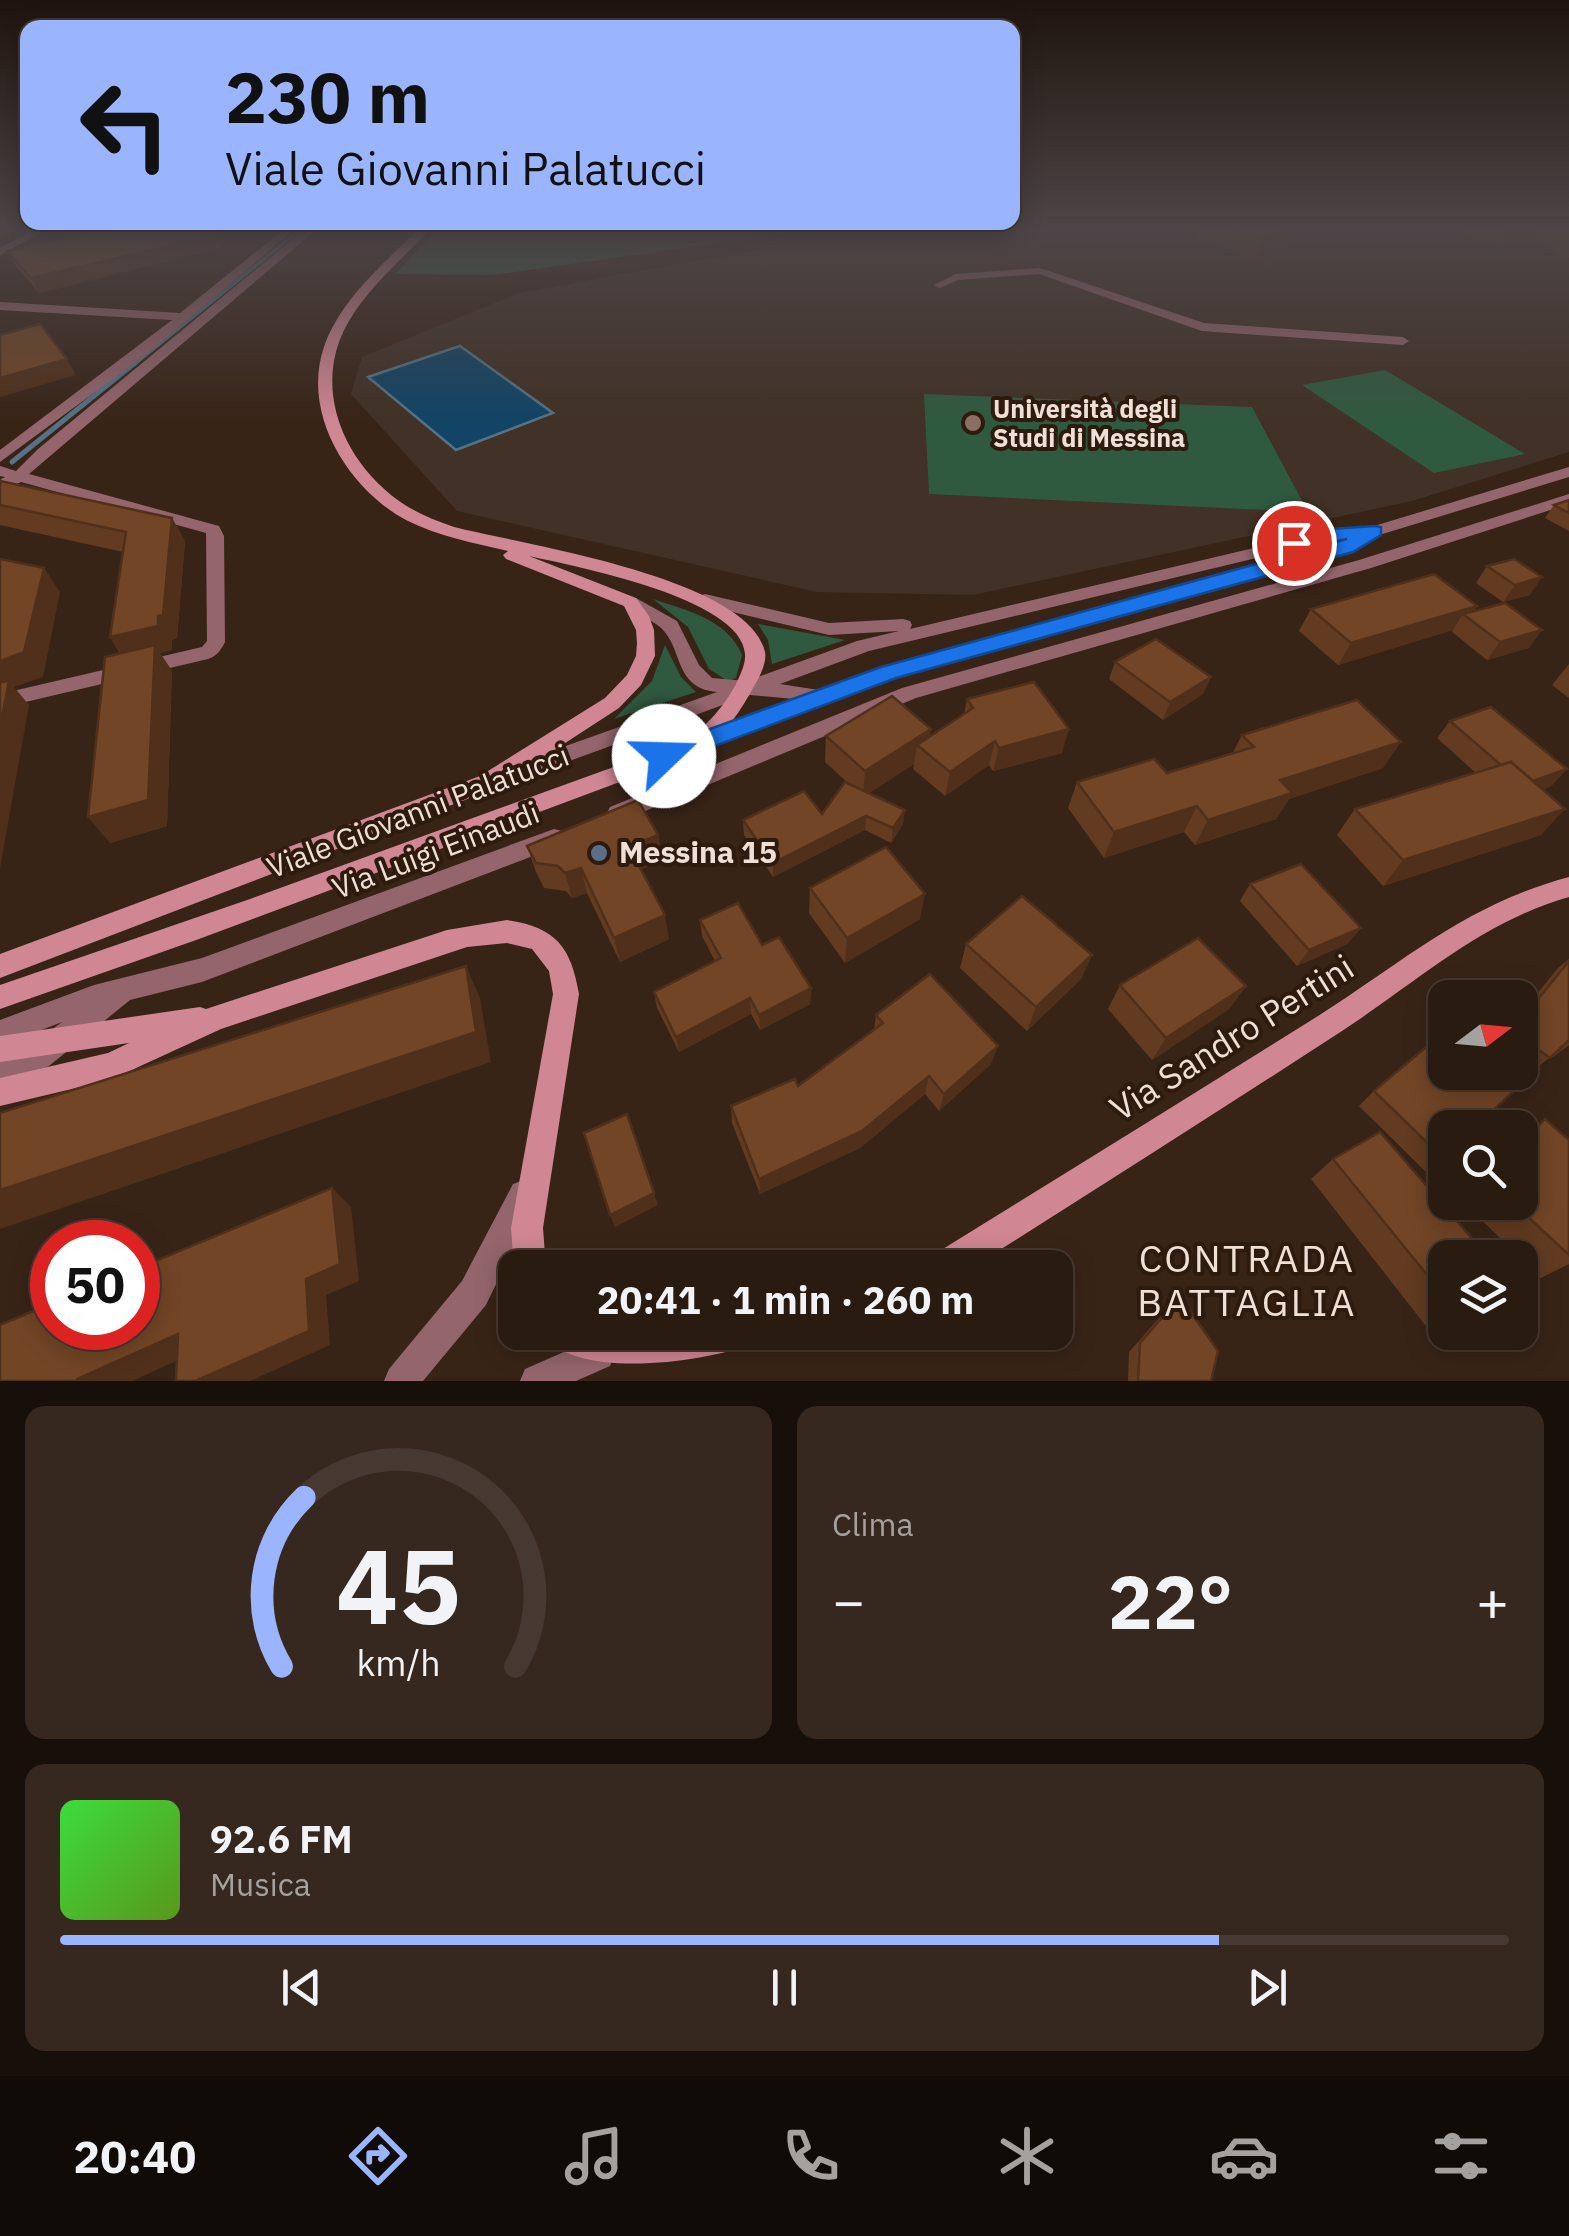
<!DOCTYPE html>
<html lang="it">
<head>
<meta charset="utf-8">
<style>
	body { margin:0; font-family:"IBM Plex Sans",sans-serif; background:#36281f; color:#f1f3f6; height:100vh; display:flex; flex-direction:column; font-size:38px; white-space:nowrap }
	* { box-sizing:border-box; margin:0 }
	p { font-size:32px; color:#a5a19f }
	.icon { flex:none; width:55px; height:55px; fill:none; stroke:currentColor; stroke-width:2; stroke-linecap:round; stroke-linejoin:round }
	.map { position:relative; height:1381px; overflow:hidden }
	.panel { display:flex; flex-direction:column; gap:25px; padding:25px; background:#170f09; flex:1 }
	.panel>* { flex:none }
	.banner { position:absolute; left:20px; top:20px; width:1000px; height:210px; border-radius:20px; box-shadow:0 5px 25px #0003,0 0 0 2px #463931; background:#9ab5fd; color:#111; overflow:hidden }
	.needle { width:65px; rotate:74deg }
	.buttons { position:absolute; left:1428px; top:980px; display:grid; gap:20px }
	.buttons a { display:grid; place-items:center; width:110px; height:110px; border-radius:20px; background:#2a1b11; box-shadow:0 5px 25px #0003,0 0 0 2px #463931; font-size:50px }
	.speed { position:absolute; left:30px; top:1220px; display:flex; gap:20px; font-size:50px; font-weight:700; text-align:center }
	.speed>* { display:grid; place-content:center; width:130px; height:130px; border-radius:50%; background:#2a1b11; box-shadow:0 5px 25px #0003,0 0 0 2px #463931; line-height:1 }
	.speed .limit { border:15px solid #d22; background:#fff; color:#111 }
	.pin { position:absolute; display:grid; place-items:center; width:85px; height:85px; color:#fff; margin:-42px; border:5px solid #fff; border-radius:50%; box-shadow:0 2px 10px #0007 }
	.me { position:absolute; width:110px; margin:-55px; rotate:69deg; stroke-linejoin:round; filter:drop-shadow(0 0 8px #0008) }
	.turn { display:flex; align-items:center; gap:35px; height:210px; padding:0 40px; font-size:45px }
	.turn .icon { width:130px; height:130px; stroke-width:2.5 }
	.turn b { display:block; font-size:70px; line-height:85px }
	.big { font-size:75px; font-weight:700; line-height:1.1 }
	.panel .tile { flex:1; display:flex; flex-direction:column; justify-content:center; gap:15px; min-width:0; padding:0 35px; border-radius:20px; background:#36281f }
	.panel .dial { align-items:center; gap:0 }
	.dial svg { height:260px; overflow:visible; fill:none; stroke:#463931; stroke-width:7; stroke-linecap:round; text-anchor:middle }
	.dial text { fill:#f1f3f6; stroke:none }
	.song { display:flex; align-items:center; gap:30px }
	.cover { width:120px; height:120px; border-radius:15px; background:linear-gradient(135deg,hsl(120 70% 55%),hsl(90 70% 35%)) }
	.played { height:10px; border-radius:5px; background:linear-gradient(90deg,#9ab5fd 80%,#463931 80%) }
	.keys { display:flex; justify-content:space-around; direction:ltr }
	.heat { display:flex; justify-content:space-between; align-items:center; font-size:55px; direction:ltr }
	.panel .tiles { flex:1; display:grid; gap:25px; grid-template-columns:1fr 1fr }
	.tile:last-child { grid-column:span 2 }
	.trip { position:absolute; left:498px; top:1250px; width:575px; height:100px; border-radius:20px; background:#2a1b11; box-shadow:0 5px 25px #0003,0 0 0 2px #463931; font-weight:700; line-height:100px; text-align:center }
	.tab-bar { display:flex; height:160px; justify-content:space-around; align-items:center; background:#110b07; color:#a5a19f }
	.tab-bar .icon { width:70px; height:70px }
	.tab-bar .active { color:#9ab5fd }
	.tab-bar b { font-size:45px; color:#f1f3f6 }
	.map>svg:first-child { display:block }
</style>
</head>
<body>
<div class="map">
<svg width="1569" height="1381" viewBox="0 0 1569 1381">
	<rect width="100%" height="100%" fill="#382417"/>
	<polygon fill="#413126" points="874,229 1569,229 1569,452 1412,501 973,595 817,592 457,511 351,394 362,357 519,293"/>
	<g fill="#305a40">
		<polygon points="439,229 818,229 493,275 395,274"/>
		<polygon points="1385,370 1525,454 1434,473 1302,385"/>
		<polygon points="924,394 1252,407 1308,512 929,494"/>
		<path d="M 653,599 C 688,611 727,619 742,655 L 736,678 L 728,681 L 709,669 L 688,627 Z"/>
		<polygon points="758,624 845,640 772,664 768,640"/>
		<polygon points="665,645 681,677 696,692 614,719 652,681"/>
	</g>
	<polygon fill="#124465" stroke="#547387" stroke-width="2.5" points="460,346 553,413 456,450 368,377"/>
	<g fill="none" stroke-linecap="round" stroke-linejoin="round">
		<polyline stroke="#547387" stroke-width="4" points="133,365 301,229"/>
		<polyline stroke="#547387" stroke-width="5" points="12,462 136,362"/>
		<g fill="#94656d" fill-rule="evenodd">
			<polygon points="35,229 48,229 0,255 0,248"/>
			<polygon points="284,229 294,230 148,353 0,462 0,450 172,320 0,310 0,302 180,313"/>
			<path d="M 305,229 L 317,229 L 29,474 L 219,526 L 224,536 L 225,642 C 221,650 217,656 208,659 L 0,708 L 0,694 L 202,647 L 207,641 L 206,533 L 21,482 L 0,492 L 0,480 L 5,477 L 0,476 L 0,466 L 16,471 L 38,449 Z"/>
			<polygon points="1040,268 1204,323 1403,337 1409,341 1403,345 1202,331 1039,274 958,280 940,288 934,285 956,274"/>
			<path d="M 1569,467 L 1569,477 L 1376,536 L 1352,552 L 895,677 L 700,750 L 693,748 L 689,742 L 693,736 L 794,699 L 750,695 L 501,786 L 493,784 L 490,778 L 493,772 L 717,692 C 673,688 684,648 660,627 C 650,619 635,613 624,606 L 621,602 L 624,598 L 636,598 L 677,621 L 699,665 L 712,678 L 747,681 L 857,641 L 899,631 L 829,635 L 699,604 L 696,600 L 699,596 L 705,594 L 829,623 L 903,619 L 910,621 L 912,625 L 910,629 L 1331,530 L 1374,526 ZM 1350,538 L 1340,544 L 889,665 L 819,690 L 780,684 L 869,651 L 1331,540 Z"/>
			<polygon points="1569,494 1569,504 1371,568 916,698 626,819 618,822 610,819 607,813 610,807 902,688 1359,560"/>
			<polygon points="554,829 562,831 566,838 562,845 202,982 130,1000 49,1066 0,1089 0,1060 29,1046 62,1022 0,1046 0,1020 94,985 202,958"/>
			<polygon points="524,1180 535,1184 539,1195 486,1305 423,1381 384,1381 389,1369 462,1281 513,1184"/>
			<polygon points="598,1337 610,1342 615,1354 610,1366 576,1381 520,1381 525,1369"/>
		</g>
		<g fill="#d08693" fill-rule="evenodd">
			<path d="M 419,229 L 430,229 C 403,259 370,285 349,321 C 311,385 342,460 399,501 C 416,513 434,520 454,527 C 520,544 749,577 765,652 C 767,663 759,678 753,688 C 739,714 720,742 692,755 L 199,939 L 0,1009 L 0,985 L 250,899 L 677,744 C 703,732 723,708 736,684 C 740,675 746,664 745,654 C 742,598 574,566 529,556 L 636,598 L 649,616 L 654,630 L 655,656 L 641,685 L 619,708 L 496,788 L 0,978 L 0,954 L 480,776 L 605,698 L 627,675 L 636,656 L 637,643 L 636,630 L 624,606 L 506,559 L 503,555 L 508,551 C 474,543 437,536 406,520 C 348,489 301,413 324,347 C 340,300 384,263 419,229 Z"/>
			<path d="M 1569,877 L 1569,897 C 1481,922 1417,982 1342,1031 C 1219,1111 1095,1190 971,1268 L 925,1268 L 930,1257 C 1059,1177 1189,1097 1318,1016 C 1406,960 1465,905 1569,877 Z"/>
			<path d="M 507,920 C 556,927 571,947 579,994 L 543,1228 L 546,1268 L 515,1268 L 515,1271 L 514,1268 L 511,1228 L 553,994 L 549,971 L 532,949 L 507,943 L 467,947 L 221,1029 L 110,1080 L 0,1106 L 0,1078 L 108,1053 L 129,1043 L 0,1062 L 0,1036 L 200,1007 L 206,1009 L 447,930 Z"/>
			<path d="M 542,1332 L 593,1332 L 622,1337 L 664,1332 L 756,1332 L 751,1344 C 704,1363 569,1381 542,1332 Z"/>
		</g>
	</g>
	<g fill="#623b21">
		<polygon points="1198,229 1294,229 1289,243 1285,247 1255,260 1195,239"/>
		<polygon points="1465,229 1569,229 1569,258 1558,255 1527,234 1501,247 1462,235"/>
		<polygon points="220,248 39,293 15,265 7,251"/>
		<polygon points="0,481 172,518 185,541 177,638 172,640 172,650 160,653 172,671 167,826 110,843 120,653 110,637 123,552 0,525"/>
		<polygon points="1569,500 1569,531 1545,518 1554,505"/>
		<polygon points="1487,566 1530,595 1503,602 1476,583"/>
		<polygon points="1477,606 1473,612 1529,648 1487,660 1452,632 1453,630 1338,665 1299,631 1311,609"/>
		<polygon points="1115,662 1211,677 1203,694 1163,720 1109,679"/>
		<polygon points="1569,664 1569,698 1552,685"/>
		<polygon points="967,699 1062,753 993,771 989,765 945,796 913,769 914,764 869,793 903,824 891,843 865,830 773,877 744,835 743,820 822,814 847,782 825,762 826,736 930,736 964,714"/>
		<polygon points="1450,721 1567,769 1551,786 1542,790 1541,835 1383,886 1337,835 1355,809 1476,773 1437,738"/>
		<polygon points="1242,735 1383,768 1289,799 1276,819 1195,845 1184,832 1104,858 1068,808 1077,782 1167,773 1232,754"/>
		<polygon points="658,835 662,860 641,869 669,939 620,962 587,893 572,898 566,891 544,888 536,872 527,846"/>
		<polygon points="1250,884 1361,928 1347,944 1297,966 1240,901"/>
		<polygon points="810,888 920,919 845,963 809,913"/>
		<polygon points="700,920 762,945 811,988 810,1004 760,1030 751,1014 679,1052 657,1008 654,992 715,961 702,936"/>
		<polygon points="966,944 1092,955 1081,979 1027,1031 960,968"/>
		<polygon points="1569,959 1569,1045 1553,1057 1552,1056 1532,1071 1520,1062 1520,1015 1558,968"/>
		<polygon points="1120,985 1246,986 1229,1009 1152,1060 1108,1009"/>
		<polygon points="876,1015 991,1064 939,1111 925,1094 860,1148 760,1194 732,1123 731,1106 798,1086 874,1030"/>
		<polygon points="1374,1091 1445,1156 1425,1171 1359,1106"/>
		<polygon points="1545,1119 1569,1140 1569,1264 1541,1278 1463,1202 1520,1202 1520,1136"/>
		<polygon points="1333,1159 1445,1258 1445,1329 1433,1335 1311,1179"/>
		<polygon points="1180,1297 1211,1381 1128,1381 1129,1352 1168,1308"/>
	</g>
	<g fill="#50301b">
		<polygon points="1286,229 1294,229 1289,243 1285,247 1255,260 1262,239"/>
		<polygon points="1510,229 1529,229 1527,234 1501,247"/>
		<polygon points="214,235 220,248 39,293 31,278"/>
		<polygon points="67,359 76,375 0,397 0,378"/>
		<polygon points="172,518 185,541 177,638 172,640 172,650 160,653 172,671 167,826 110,843 88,817 126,661 110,637 158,616"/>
		<polygon points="44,568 60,592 43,677 14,687 29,705 0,868 0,661"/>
		<polygon points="1542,577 1530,595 1503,602 1515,585"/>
		<polygon points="1477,606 1468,618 1463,614 1453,630 1338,665 1351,643"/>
		<polygon points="1542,630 1529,648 1487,660 1500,642"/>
		<polygon points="1211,677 1203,694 1163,720 1170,702"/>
		<polygon points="931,729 927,753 917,745 914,764 863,797 865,771"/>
		<polygon points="1069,729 1062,753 993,771 999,748"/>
		<polygon points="995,741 989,765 945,796 950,772"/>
		<polygon points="1401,742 1383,768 1289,799 1276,819 1195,845 1208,820 1280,780"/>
		<polygon points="1567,769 1551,786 1509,802 1524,784"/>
		<polygon points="1197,806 1184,832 1104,858 1114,832"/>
		<polygon points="1565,809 1541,835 1383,886 1403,860"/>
		<polygon points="905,810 903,824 891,843 893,828"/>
		<polygon points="866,816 865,830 773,877 773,863"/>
		<polygon points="658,835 662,860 634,872 629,847"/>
		<polygon points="581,868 587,893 572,898 565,873"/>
		<polygon points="925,894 920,919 845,963 847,938"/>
		<polygon points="665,915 669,939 620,962 614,938"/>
		<polygon points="1361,928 1347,944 1297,966 1309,950"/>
		<polygon points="1092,955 1081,979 1027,1031 1036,1007"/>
		<polygon points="466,966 480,998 491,1062 0,1229 0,1190"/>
		<polygon points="1246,986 1229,1009 1152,1060 1166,1038"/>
		<polygon points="811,988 810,1004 760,1030 759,1015"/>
		<polygon points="750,998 751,1014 679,1052 676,1037"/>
		<polygon points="998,1046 991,1064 939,1111 944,1094"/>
		<polygon points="929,1076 925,1094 860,1148 760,1194 759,1179"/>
		<polygon points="332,1188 351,1207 359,1281 326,1295 330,1345 250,1381 195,1381 306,1279"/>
		<polygon points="654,1193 658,1205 615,1227 610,1215"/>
		<polygon points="178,1334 205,1348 132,1381 77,1381 77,1379"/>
	</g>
	<g fill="#724526" stroke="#50301b" stroke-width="2.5">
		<polygon points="104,229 208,229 214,235 31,278 7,251"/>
		<polygon points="1232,229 1286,229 1262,239"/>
		<polygon points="40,324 67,359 0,378 0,335"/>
		<polygon points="0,481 172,518 163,615 158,616 158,626 110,637 126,532 0,505"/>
		<polygon points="1569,500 1569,513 1554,505"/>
		<polygon points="0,559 44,568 24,652 0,661"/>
		<polygon points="1514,559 1542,577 1515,585 1487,566"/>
		<polygon points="1434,574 1477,606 1351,643 1311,609"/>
		<polygon points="1505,603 1542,630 1500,642 1463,614"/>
		<polygon points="1156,639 1211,677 1170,702 1115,662"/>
		<polygon points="155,645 148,800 88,817 105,657"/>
		<polygon points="9,681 0,727 0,682"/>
		<polygon points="1034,682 1069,729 999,748 995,741 950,772 917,745 973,708 967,699"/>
		<polygon points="892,696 931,729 865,771 826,736"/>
		<polygon points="1357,700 1401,742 1280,780 1292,793 1208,820 1197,806 1114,832 1077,782 1154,759 1167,773 1254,747 1242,735"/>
		<polygon points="1491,707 1567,769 1533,781 1511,762 1501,765 1450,721"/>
		<polygon points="1511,762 1565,809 1403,860 1355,809"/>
		<polygon points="845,782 905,810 893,828 866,816 773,863 743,820 804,791 822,814"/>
		<polygon points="638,800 658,835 629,847 665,915 614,938 581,868 565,873 558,866 536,863 527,846"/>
		<polygon points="886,847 925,894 847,938 810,888"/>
		<polygon points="1301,864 1361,928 1309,950 1250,884"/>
		<polygon points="1022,896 1092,955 1036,1007 966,944"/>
		<polygon points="738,903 762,945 779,937 811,988 759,1015 750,998 676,1037 654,992 721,958 700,920"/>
		<polygon points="1198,938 1246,986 1166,1038 1120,985"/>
		<polygon points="1569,961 1569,1042 1568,1041 1550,1058 1520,1036 1520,1021"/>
		<polygon points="466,966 476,1032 0,1190 0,1113"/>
		<polygon points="930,974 998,1046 944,1094 929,1076 862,1131 759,1179 731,1106 795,1079 798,1086 883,1023 876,1015"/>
		<polygon points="1445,1031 1445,1072 1499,1072 1517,1088 1475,1128 1445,1128 1445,1156 1443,1158 1374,1091"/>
		<polygon points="627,1114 654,1193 610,1215 584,1133"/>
		<polygon points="1545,1119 1569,1140 1569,1255 1512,1202 1520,1202 1520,1143"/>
		<polygon points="1380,1132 1489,1258 1445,1258 1445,1297 1333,1159"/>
		<polygon points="332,1188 340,1264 306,1279 309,1331 195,1381 176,1381 178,1334 77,1379 77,1381 0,1381 0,1325 52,1303 52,1328 138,1328 138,1268"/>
		<polygon points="1180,1297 1218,1351 1211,1381 1138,1381 1140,1343"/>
	</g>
	<linearGradient id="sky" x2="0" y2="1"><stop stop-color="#1f140d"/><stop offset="0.54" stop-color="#4d4547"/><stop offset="1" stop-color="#4d4547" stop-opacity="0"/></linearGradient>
	<rect width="1569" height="423" fill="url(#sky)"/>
	<polygon fill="#1a73e8" stroke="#114b97" stroke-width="2.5" points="1374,526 1381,527 1381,535 1353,552 896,678 664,765 655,762 652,756 655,749 881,667 1347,539 1294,549 1287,547 1287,539 1331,529"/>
	<circle fill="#8d6e63" stroke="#2e1b0e" stroke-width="4" cx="973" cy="423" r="10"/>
	<circle fill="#5c6f8a" stroke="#2e1b0e" stroke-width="4" cx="599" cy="853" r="10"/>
	<g text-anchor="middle" stroke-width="8" stroke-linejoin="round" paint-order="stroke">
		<g font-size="25" font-weight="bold" fill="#eee0d7" stroke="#2e1b0e" text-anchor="start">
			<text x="993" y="418">Università degli<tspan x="993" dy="29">Studi di Messina</tspan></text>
		</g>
		<g font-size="30" fill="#eee0d7" stroke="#2e1b0e">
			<text transform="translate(418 812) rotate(-21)" y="10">Viale Giovanni Palatucci</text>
			<text transform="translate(436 851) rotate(-21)" y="10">Via Luigi Einaudi</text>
		</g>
		<g font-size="30" font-weight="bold" fill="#eee0d7" stroke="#2e1b0e" text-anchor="start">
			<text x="619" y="863">Messina 15</text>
		</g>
		<g font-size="35" fill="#eee0d7" stroke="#2e1b0e">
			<text transform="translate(1232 1038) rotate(-32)" y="12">Via Sandro Pertini</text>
		</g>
		<g font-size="38" letter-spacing="2.5" fill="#eee0d7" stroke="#2e1b0e">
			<text x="1247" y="1272">CONTRADA<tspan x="1247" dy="44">BATTAGLIA</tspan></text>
		</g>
	</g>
</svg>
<div class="buttons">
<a><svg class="needle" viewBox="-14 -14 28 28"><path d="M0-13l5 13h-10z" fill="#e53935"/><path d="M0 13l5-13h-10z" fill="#a5a19f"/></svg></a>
<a><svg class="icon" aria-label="search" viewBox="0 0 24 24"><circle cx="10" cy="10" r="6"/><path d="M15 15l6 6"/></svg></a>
<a><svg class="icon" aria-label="layers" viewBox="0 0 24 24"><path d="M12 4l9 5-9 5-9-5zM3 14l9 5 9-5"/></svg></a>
</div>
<div class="speed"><div class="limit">50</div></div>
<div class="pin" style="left:1294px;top:543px;background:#d93025"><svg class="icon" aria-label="arrive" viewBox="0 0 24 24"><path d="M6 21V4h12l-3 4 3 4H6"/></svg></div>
<svg class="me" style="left:664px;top:756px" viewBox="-20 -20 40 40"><circle r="19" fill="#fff"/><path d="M0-13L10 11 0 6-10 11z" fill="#1a73e8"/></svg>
<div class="trip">20:41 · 1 min · 260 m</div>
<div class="banner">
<div class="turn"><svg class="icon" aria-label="left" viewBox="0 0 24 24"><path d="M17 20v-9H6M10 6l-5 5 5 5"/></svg><div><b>230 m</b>Viale Giovanni Palatucci</div></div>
</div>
</div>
<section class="panel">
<div class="tiles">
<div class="tile dial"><svg viewBox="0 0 100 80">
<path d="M14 69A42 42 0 1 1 86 69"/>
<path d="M14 69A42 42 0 0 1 21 17" stroke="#9ab5fd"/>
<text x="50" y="56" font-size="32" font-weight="700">45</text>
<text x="50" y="72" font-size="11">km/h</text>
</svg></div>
<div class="tile"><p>Clima</p>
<div class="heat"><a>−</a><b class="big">22°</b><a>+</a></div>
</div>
<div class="tile">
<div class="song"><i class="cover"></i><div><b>92.6 FM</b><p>Musica</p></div></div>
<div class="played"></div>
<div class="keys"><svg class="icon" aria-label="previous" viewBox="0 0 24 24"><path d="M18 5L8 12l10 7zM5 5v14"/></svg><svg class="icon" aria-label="pause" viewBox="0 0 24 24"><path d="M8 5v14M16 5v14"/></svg><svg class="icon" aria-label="next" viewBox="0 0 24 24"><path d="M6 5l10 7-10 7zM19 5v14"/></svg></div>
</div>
</div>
</section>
<nav class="tab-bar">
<b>20:40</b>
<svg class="icon active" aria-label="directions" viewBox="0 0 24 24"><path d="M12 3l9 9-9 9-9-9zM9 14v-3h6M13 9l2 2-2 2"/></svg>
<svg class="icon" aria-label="music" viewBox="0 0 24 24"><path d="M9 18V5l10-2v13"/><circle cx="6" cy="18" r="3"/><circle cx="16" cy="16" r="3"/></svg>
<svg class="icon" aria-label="phone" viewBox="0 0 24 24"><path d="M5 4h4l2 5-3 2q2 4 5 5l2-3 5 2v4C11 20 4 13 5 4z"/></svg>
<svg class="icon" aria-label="climate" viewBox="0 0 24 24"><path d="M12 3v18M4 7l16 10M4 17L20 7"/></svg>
<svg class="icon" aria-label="car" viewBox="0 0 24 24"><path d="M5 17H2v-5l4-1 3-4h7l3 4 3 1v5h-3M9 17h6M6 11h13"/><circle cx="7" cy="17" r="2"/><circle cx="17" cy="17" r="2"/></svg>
<svg class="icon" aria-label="filters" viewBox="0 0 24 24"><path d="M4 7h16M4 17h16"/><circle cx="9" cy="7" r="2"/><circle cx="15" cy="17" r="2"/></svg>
</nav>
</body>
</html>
